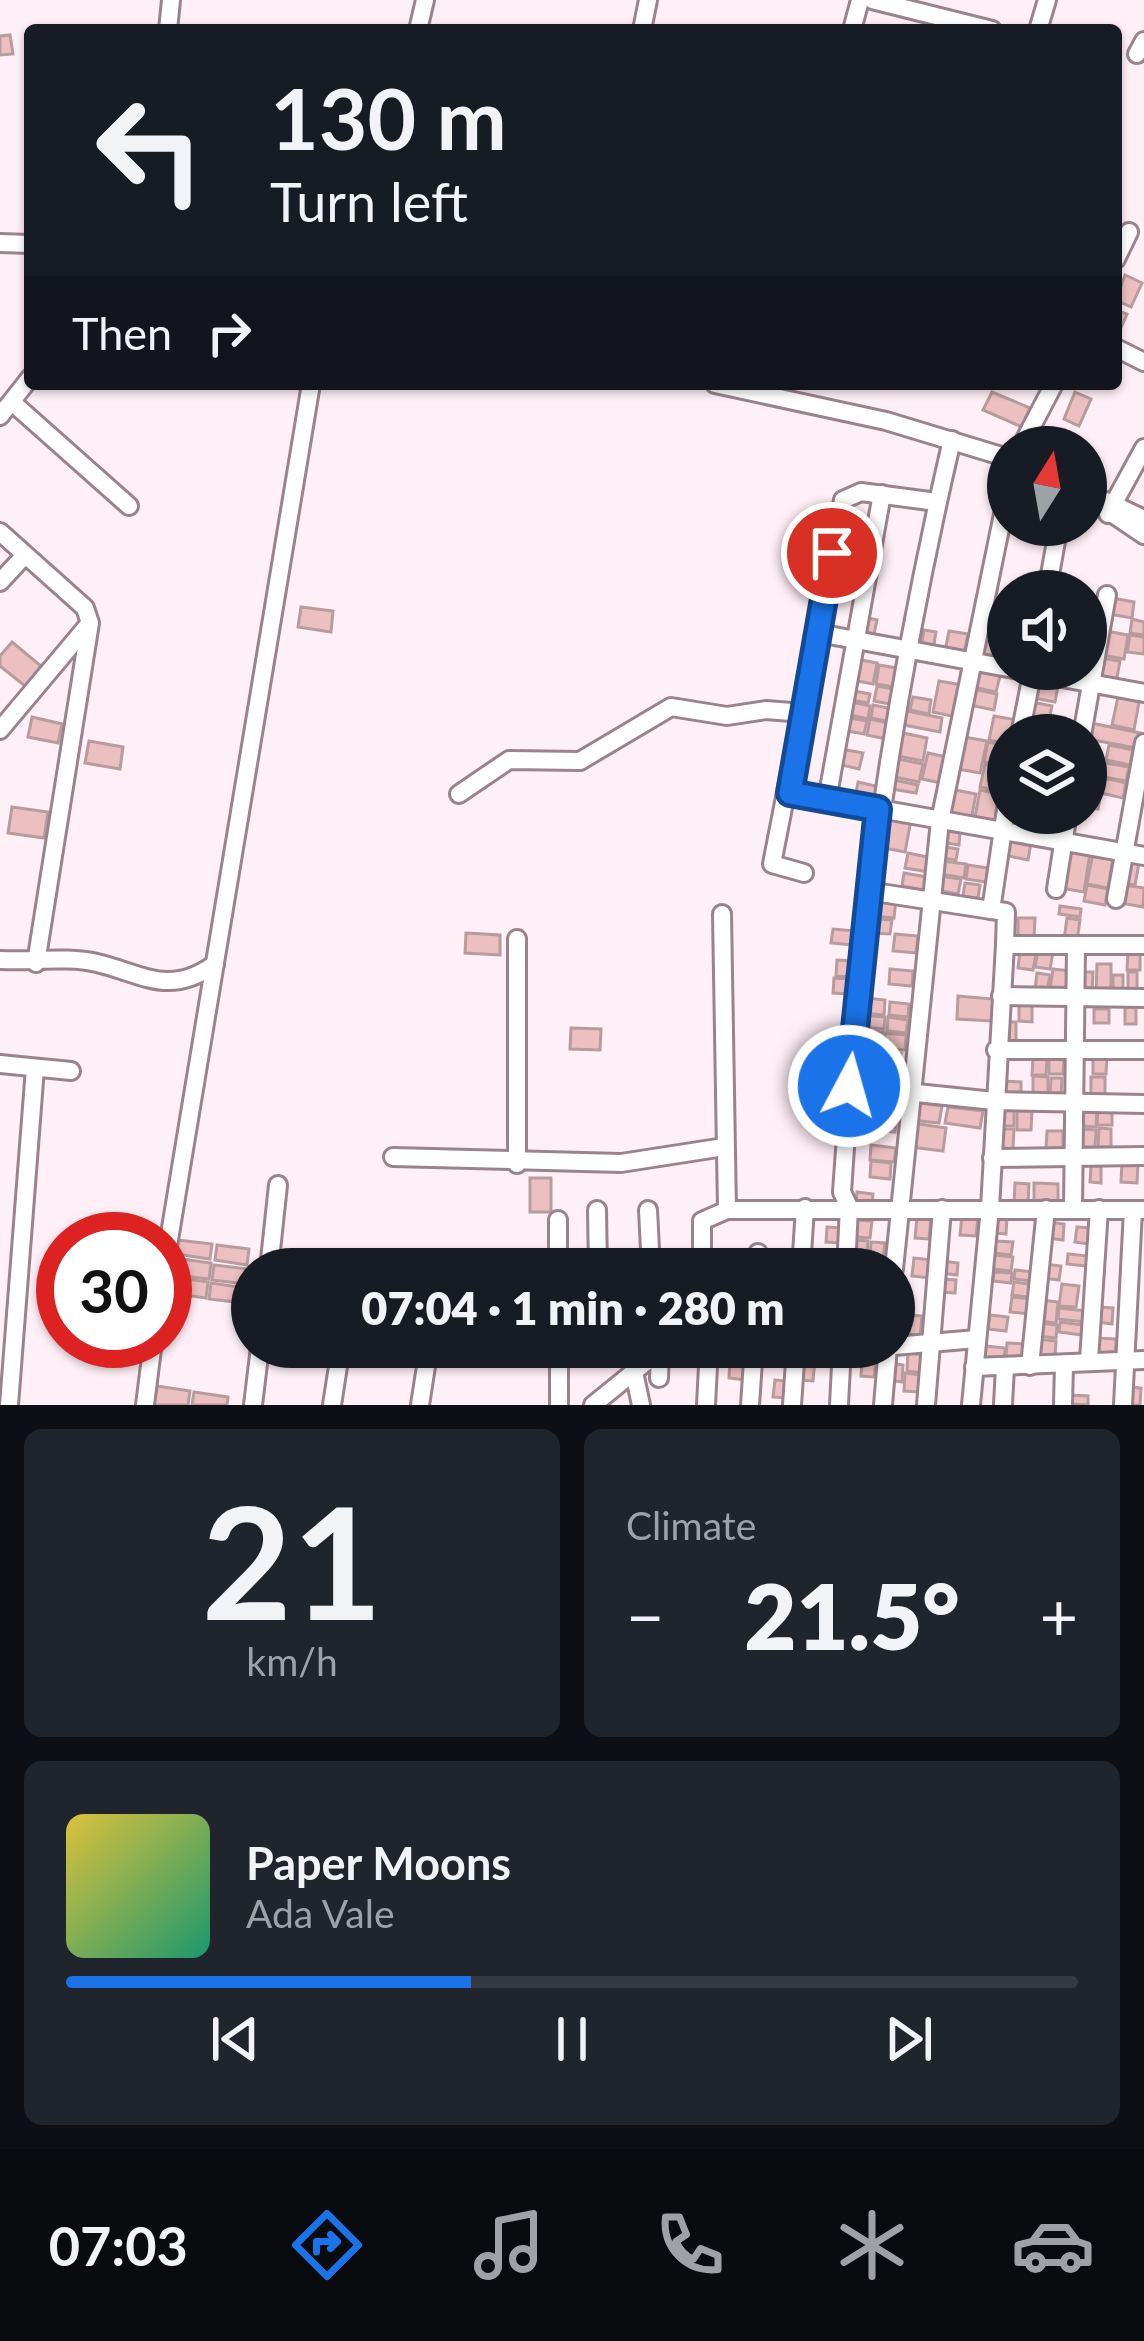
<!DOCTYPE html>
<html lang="en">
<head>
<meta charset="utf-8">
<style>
	body { margin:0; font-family:Lato,sans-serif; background:#20242c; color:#f1f3f6; height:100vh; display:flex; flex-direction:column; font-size:45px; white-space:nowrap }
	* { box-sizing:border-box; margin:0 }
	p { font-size:39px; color:#9ea1a6 }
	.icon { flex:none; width:66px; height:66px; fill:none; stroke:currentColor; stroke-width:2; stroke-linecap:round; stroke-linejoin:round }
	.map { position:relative; height:1405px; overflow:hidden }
	.details { display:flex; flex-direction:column; gap:24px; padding:24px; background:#0d0f14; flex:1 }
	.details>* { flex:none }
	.hud { position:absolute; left:24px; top:24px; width:1098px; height:366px; border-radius:12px; box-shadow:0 3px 9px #0004; background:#171b24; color:#f1f3f6; overflow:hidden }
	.needle { width:78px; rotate:11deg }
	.buttons { position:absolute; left:987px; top:426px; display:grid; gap:24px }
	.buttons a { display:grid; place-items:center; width:120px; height:120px; border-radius:50%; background:#171b24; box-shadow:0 3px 9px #0004; font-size:60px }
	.speed { position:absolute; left:36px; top:1212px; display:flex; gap:24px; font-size:60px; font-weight:700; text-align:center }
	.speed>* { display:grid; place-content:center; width:156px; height:156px; border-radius:50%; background:#171b24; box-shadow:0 3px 9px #0004; line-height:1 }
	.speed .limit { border:18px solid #d22; background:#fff; color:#111 }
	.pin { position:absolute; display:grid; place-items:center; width:102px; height:102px; color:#fff; margin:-51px; border:6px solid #fff; border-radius:50%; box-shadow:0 3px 12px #0007 }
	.me { position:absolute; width:132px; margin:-66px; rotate:6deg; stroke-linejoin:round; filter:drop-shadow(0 0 9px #0008) }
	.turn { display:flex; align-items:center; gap:42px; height:252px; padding:0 48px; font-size:54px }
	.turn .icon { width:156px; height:156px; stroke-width:2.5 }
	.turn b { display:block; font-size:84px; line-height:102px }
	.then { display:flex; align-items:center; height:114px; padding:0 48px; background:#0003; gap:24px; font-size:45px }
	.big { font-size:90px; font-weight:800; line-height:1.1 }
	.details .widget { flex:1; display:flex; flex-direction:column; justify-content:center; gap:18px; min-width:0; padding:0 42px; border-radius:18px; background:#20242c }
	.details .dial { align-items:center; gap:0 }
	.dial b { font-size:156px; line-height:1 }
	.song { display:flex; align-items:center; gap:36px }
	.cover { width:144px; height:144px; border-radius:18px; background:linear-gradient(135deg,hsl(50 70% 55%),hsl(160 70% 35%)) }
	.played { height:12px; border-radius:6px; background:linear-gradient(90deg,#1a73e8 40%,#363941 40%) }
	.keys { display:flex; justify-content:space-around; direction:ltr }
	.heat { display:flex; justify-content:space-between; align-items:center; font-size:66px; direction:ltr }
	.details .tiles { flex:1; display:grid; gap:24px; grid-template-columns:1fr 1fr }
	.widget:last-child { grid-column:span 2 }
	.trip { position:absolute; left:231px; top:1248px; width:684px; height:120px; border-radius:60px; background:#171b24; box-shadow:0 3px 9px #0004; font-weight:800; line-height:120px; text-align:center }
	.dock { display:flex; height:192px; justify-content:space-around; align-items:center; background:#090b0e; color:#9ea1a6 }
	.dock .icon { width:84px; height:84px }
	.dock .active { color:#1a73e8 }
	.dock b { font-size:54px; color:#f1f3f6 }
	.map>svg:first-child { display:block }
</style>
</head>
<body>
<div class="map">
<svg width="1144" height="1405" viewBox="0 0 1144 1405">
	<rect width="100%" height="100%" fill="#ffeff6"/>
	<g fill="#ecc0c1" stroke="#b89c9d" stroke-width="3">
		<polygon points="10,35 13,54 0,55 0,36"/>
		<polygon points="1125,275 1142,283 1131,307 1116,300"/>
		<polygon points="1116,310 1127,314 1116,339"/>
		<polygon points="992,392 1030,408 1022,427 983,410"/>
		<polygon points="1075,392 1091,399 1079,426 1064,419"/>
		<polygon points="1112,598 1134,602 1132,618 1109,614"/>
		<polygon points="301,607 333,611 331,632 298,627"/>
		<polygon points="989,609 1008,612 1005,629 986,626"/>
		<polygon points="863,617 877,620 873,639 860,637"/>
		<polygon points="1132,619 1144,622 1144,635 1130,633"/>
		<polygon points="986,628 1007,632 1001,661 980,657"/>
		<polygon points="924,630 936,632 933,650 921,648"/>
		<polygon points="949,631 968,634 964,654 945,651"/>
		<polygon points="1106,631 1128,635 1124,659 1102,655"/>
		<polygon points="1130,635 1144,637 1144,654 1127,652"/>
		<polygon points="12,642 41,666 25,686 0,666 0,656"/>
		<polygon points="1101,658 1120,661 1116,683 1097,679"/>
		<polygon points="856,659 877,663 873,684 852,680"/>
		<polygon points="879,665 897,668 894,687 876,684"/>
		<polygon points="976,671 1000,676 996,692 973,687"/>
		<polygon points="939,681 962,685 956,717 933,712"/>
		<polygon points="1037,682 1058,686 1055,702 1034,698"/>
		<polygon points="877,686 898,690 895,705 874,701"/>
		<polygon points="973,689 997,694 994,710 970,705"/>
		<polygon points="849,690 870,694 868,703 847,699"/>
		<polygon points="913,697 931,700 929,714 910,710"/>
		<polygon points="1118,697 1139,702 1134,730 1112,725"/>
		<polygon points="848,701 870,706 868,719 845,714"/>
		<polygon points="1032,702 1052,706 1049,720 1030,716"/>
		<polygon points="873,705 893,709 891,722 871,718"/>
		<polygon points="907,711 942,718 940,732 904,725"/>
		<polygon points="994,716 1017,720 1008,744 989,740"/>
		<polygon points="32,717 62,724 58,743 28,737"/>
		<polygon points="845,717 867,721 864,734 842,730"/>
		<polygon points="870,719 889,723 886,739 867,735"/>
		<polygon points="1091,723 1140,733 1136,748 1088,739"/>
		<polygon points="903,733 927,738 923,761 898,756"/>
		<polygon points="964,737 987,741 980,773 958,769"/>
		<polygon points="89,741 123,747 120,769 85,763"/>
		<polygon points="988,742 1008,746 1007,767 984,762"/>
		<polygon points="1109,745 1133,750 1130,765 1106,760"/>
		<polygon points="841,749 863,753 859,769 837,764"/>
		<polygon points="928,753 946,757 941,783 922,779"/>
		<polygon points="898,759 923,764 919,782 895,777"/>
		<polygon points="1106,763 1129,767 1126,781 1104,777"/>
		<polygon points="985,764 1008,769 1003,792 980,787"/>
		<polygon points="1104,778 1126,783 1123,798 1101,793"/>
		<polygon points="894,780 918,785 916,793 892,789"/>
		<polygon points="858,782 880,787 876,803 855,799"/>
		<polygon points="955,790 976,794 971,820 950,815"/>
		<polygon points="980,790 1003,795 997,827 974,822"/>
		<polygon points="1086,791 1101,794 1098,809 1086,807"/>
		<polygon points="12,807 48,812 44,838 8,833"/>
		<polygon points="1014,813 1037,813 1034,828 1012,824"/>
		<polygon points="1039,813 1060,813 1055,834 1036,830"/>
		<polygon points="889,816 911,820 905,852 884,848"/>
		<polygon points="948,831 960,833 959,845 946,843"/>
		<polygon points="1007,838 1031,843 1028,860 1004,855"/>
		<polygon points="945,847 958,849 956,860 943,858"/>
		<polygon points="1068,849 1090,853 1084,892 1061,888"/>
		<polygon points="908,853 932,858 929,872 905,868"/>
		<polygon points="1093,854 1113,858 1108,888 1087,884"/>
		<polygon points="942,861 966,864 964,878 940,874"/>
		<polygon points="1127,861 1139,863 1135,885 1123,883"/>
		<polygon points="968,865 988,868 986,882 966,879"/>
		<polygon points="904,873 927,877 924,890 902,886"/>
		<polygon points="939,876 961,879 958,894 937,890"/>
		<polygon points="965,883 980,885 978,898 963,896"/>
		<polygon points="1087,885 1108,889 1105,905 1084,901"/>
		<polygon points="1124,885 1144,888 1143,907 1121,903"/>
		<polygon points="876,897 896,899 894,918 874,916"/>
		<polygon points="1060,906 1081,909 1080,917 1059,914"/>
		<polygon points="1018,918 1035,918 1034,939 1018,938"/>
		<polygon points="1067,918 1080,920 1077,941 1064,940"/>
		<polygon points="874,919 892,920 890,934 873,933"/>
		<polygon points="833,929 855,931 854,945 831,943"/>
		<polygon points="466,933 500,935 500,955 465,953"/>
		<polygon points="895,934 918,936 916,953 893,951"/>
		<polygon points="1038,950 1053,952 1050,969 1035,967"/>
		<polygon points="1020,951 1036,954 1033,970 1018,968"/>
		<polygon points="1128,953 1140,953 1140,970 1127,970"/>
		<polygon points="837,960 853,961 852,977 836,976"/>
		<polygon points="1097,964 1111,964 1111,992 1096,992"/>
		<polygon points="890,969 913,971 912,986 889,984"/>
		<polygon points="1053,969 1071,971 1068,991 1050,989"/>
		<polygon points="1079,972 1093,972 1092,992 1079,991"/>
		<rect x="1128" y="972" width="9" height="17"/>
		<polygon points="1037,973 1050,975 1047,991 1035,989"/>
		<rect x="1113" y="975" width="10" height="16"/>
		<polygon points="834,978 850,979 848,994 833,993"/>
		<polygon points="958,996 993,999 991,1021 957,1019"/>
		<polygon points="866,998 885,1000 884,1015 865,1013"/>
		<polygon points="890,1002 909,1004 908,1017 889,1015"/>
		<polygon points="1019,1005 1032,1005 1032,1022 1019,1021"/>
		<rect x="1125" y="1007" width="11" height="17"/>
		<rect x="1094" y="1009" width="15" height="14"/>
		<polygon points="864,1015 885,1017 884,1029 863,1027"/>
		<polygon points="888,1017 908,1020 906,1033 887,1031"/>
		<rect x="1004" y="1022" width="12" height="20"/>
		<polygon points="571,1028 601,1029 600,1050 570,1049"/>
		<polygon points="863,1030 883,1032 882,1046 862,1044"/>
		<polygon points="885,1033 906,1035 905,1050 884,1048"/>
		<polygon points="860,1047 881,1049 879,1064 858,1061"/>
		<polygon points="884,1051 901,1053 900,1064 883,1062"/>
		<polygon points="1093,1056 1107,1056 1106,1074 1093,1074"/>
		<polygon points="1033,1058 1047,1058 1046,1075 1032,1075"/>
		<polygon points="1049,1058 1064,1058 1063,1074 1049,1074"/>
		<polygon points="882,1065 902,1067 901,1084 880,1082"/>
		<polygon points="1033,1076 1048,1077 1048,1097 1033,1096"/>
		<rect x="1091" y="1077" width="14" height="17"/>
		<polygon points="1051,1078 1062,1078 1061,1096 1050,1096"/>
		<polygon points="1001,1081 1021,1082 1021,1096 1001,1095"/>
		<polygon points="877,1096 898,1099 897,1115 876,1113"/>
		<polygon points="913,1102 942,1106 939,1123 911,1120"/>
		<polygon points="948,1107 983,1111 980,1128 945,1123"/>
		<polygon points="1082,1108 1097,1108 1096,1127 1081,1126"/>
		<polygon points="1098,1108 1112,1108 1112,1125 1097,1125"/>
		<polygon points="1000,1110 1014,1110 1014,1126 999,1126"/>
		<polygon points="1017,1110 1032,1111 1031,1130 1017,1130"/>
		<polygon points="876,1114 897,1116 895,1132 874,1130"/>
		<polygon points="913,1123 946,1128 943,1151 910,1147"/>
		<polygon points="1099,1128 1111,1129 1111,1147 1098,1147"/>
		<polygon points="1001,1129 1014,1129 1013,1149 1000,1149"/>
		<polygon points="1081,1129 1096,1130 1095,1147 1080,1147"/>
		<polygon points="1047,1131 1063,1131 1063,1150 1046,1149"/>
		<polygon points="871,1145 896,1148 894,1162 870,1160"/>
		<polygon points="871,1161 891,1163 890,1179 870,1177"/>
		<polygon points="1122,1162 1138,1163 1137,1183 1121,1182"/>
		<polygon points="1091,1166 1101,1166 1101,1183 1090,1182"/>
		<rect x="530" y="1178" width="21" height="34"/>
		<polygon points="1015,1183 1029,1184 1028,1203 1014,1202"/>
		<polygon points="1034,1183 1058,1184 1058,1201 1034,1200"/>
		<polygon points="857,1192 873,1194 872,1206 856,1205"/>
		<polygon points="997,1215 1007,1216 1006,1234 995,1233"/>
		<polygon points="962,1216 978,1217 976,1236 960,1235"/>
		<polygon points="917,1218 931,1219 929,1239 915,1238"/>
		<polygon points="856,1220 872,1221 870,1238 855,1237"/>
		<polygon points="1049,1222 1064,1224 1063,1240 1048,1238"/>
		<polygon points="827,1227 840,1228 839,1243 826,1242"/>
		<polygon points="1077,1227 1091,1228 1089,1244 1075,1242"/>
		<polygon points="178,1240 212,1244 210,1259 176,1254"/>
		<polygon points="854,1240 868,1241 867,1259 853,1258"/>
		<polygon points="995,1241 1013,1242 1011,1255 994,1253"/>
		<polygon points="871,1242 885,1243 883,1260 870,1259"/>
		<polygon points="217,1245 249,1249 247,1265 215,1260"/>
		<polygon points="1068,1254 1088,1256 1087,1266 1067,1264"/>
		<polygon points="994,1255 1013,1257 1011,1271 992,1269"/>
		<polygon points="175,1258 211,1263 209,1279 173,1275"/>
		<polygon points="914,1258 932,1260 931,1278 912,1276"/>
		<polygon points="942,1261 958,1263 957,1275 941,1273"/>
		<polygon points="1044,1264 1061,1266 1059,1280 1042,1278"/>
		<polygon points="214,1265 248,1269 246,1284 212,1280"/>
		<polygon points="1015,1270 1033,1272 1032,1281 1014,1279"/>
		<polygon points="994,1272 1012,1273 1011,1283 993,1281"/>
		<polygon points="173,1277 208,1282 206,1298 171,1293"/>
		<polygon points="940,1279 956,1280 955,1293 938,1292"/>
		<polygon points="1014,1282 1029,1284 1028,1297 1012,1295"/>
		<polygon points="211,1283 246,1288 244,1303 209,1299"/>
		<polygon points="1062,1284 1079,1286 1076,1307 1059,1306"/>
		<polygon points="1012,1297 1032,1299 1030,1314 1010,1312"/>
		<polygon points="1041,1300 1058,1302 1056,1323 1039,1321"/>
		<polygon points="1098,1307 1113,1308 1112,1324 1097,1322"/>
		<polygon points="1059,1308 1087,1311 1086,1322 1058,1319"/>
		<polygon points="894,1315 907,1316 905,1336 894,1335"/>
		<polygon points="910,1315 922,1316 920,1336 909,1334"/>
		<polygon points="990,1315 1008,1317 1006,1331 988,1329"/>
		<polygon points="1060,1322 1083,1325 1082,1335 1059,1332"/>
		<polygon points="1039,1323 1057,1325 1056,1338 1038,1336"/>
		<polygon points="1095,1338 1116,1339 1115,1355 1094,1353"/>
		<polygon points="1037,1339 1056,1341 1055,1357 1035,1355"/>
		<polygon points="1007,1343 1025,1344 1024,1359 1006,1357"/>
		<polygon points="986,1346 1005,1348 1004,1361 985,1359"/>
		<polygon points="908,1353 925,1355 923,1373 907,1371"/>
		<polygon points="862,1357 876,1358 874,1377 861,1376"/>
		<polygon points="730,1358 748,1359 746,1380 729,1378"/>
		<polygon points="802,1359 815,1360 813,1381 800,1380"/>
		<polygon points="890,1363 903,1365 902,1382 888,1380"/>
		<polygon points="905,1373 921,1375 919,1392 904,1391"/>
		<polygon points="775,1380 786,1381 785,1398 773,1397"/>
		<polygon points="157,1386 190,1391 188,1405 154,1405"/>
		<polygon points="1131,1387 1141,1388 1140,1405 1130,1405"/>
		<polygon points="194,1392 228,1397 227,1405 192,1405"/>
		<polygon points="1069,1395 1088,1396 1088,1405 1069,1404"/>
	</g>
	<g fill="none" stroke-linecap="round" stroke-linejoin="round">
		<defs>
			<g id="minor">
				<polyline points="872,0 992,30"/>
				<polyline points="168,30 171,0"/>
				<polyline points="418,30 425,0"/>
				<polyline points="642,30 648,0"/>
				<polyline points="852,30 860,0"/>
				<polyline points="1038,30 1047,0"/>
				<polyline points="1137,54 1144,41"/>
				<polyline points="0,243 30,244"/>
				<polyline points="1116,259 1129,232"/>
				<polyline points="1116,348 1144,362"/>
				<polyline points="715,384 886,421 1008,458"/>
				<polyline points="13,403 129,506"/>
				<polyline points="0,416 30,378"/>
				<polyline points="1021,447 1054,384"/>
				<polyline points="1086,496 1144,535"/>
				<polyline points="1106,501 1144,519"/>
				<polyline points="1108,514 1144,448"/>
				<polyline points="0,532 85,608 90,623 36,963"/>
				<polyline points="0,582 25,555"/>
				<polyline points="1047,591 1059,525"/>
				<polyline points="818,633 1008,668"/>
				<polyline points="1013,669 1144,693"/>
				<polyline points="0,730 89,624"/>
				<polyline points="1020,735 1033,669"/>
				<polyline points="1082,735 1107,595"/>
				<polyline points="790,793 1144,856"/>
				<polyline points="459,794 509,760 580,761 671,707 727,716 766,710 804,713"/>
				<polyline points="827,800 882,494"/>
				<polyline points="804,873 772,864 843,500 861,492 937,502"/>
				<polyline points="1056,889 1068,813"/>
				<polyline points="868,891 991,910"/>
				<polyline points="1116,899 1144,743"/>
				<polyline points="722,914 727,1210"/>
				<polyline points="1005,945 1144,945"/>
				<path d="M 0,960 C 30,962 67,956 97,963 C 143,974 169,997 215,964"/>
				<polyline points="1001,996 1144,998"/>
				<polyline points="996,1050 1144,1050"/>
				<polyline points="0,1064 71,1071"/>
				<polyline points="849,1086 994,1101 1144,1104"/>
				<polyline points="393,1157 621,1163 724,1147"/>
				<polyline points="992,1158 1144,1156"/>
				<polyline points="517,1164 517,939"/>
				<polyline points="1073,1209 1076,946"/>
				<polyline points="597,1210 598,1269"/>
				<polyline points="648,1210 651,1269"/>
				<polyline points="558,1220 558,1269"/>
				<polyline points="165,1264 311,384"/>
				<polyline points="269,1269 278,1185"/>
				<polyline points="702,1269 702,1221 727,1210 1144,1210"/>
				<polyline points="758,1269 758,1253"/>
				<polyline points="801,1269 805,1208"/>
				<path d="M 846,1269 L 849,1207 L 842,1192 C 858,938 894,688 952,440"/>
				<polyline points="894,1269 940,821 1008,490"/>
				<polyline points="894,1346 977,1339"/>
				<polyline points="559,1347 559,1405"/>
				<polyline points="607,1347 656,1354 656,1348"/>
				<polyline points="559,1348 581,1347"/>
				<polyline points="1089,1360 1099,1209"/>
				<polyline points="1030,1366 1046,1209"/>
				<polyline points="974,1367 1144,1360"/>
				<polyline points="634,1372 641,1405"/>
				<polyline points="659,1378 660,1354"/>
				<polyline points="9,1405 35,1068"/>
				<polyline points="145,1405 153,1341"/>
				<polyline points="253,1405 260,1347"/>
				<polyline points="332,1405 341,1347"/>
				<polyline points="420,1405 429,1347"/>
				<polyline points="593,1405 656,1354 709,1348 863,1347"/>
				<polyline points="706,1405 709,1347"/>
				<polyline points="750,1405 754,1347"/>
				<polyline points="792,1405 796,1347"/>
				<polyline points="839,1405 842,1347"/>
				<polyline points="883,1405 888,1347"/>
				<polyline points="926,1405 942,1209"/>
				<polyline points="971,1405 990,1208 1005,945 1006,912 991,910 1008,796"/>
				<polyline points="1003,1405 1005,1367"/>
				<polyline points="1063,1405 1064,1364"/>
				<polyline points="1123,1405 1133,1210"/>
			</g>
		</defs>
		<use href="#minor" stroke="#9b838d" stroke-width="22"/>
		<use href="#minor" stroke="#fff" stroke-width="16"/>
	</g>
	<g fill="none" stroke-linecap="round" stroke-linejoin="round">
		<defs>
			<polyline id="route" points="832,553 790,793 878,809 849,1086"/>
		</defs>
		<use href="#route" stroke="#114b97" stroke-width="30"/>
		<use href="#route" stroke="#1a73e8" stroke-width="21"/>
	</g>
</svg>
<div class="buttons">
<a><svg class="needle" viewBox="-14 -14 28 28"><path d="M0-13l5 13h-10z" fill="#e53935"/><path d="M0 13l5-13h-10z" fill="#9ea1a6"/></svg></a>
<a><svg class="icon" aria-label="sound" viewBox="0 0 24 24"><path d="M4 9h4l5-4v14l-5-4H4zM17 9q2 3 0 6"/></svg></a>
<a><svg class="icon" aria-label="layers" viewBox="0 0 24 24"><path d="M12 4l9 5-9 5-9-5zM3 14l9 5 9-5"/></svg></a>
</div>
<div class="speed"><div class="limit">30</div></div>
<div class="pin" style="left:832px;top:553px;background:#d93025"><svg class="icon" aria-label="arrive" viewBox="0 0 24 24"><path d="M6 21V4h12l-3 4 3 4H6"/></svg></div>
<svg class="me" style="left:849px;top:1086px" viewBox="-20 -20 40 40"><circle r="17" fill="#1a73e8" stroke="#fff" stroke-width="3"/><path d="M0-11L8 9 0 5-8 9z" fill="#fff"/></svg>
<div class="trip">07:04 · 1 min · 280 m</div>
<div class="hud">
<div class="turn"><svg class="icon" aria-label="left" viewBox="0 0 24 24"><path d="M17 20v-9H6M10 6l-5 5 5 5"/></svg><div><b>130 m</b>Turn left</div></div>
<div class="then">Then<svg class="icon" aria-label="right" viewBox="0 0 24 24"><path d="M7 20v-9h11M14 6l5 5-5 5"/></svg></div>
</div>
</div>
<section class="details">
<div class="tiles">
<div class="widget dial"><b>21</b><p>km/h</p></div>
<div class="widget"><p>Climate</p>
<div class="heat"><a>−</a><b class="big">21.5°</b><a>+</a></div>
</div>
<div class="widget">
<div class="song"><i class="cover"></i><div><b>Paper Moons</b><p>Ada Vale</p></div></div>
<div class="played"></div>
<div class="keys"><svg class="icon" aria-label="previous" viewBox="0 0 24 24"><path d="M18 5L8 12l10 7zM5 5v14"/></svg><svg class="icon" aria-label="pause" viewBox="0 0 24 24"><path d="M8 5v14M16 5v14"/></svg><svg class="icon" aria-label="next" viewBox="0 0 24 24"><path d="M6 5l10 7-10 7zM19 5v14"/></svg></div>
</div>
</div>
</section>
<nav class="dock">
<b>07:03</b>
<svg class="icon active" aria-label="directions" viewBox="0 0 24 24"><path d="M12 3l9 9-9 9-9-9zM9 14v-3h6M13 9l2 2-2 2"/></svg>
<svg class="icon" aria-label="music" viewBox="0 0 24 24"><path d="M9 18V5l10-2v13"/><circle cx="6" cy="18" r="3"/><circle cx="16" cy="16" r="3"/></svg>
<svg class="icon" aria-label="phone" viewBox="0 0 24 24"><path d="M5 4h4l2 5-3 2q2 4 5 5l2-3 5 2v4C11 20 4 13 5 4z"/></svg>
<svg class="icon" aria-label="climate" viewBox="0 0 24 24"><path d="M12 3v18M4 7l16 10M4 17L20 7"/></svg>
<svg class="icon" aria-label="car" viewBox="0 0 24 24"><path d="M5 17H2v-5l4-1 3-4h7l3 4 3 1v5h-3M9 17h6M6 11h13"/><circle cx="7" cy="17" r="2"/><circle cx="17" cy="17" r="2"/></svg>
</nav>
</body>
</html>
